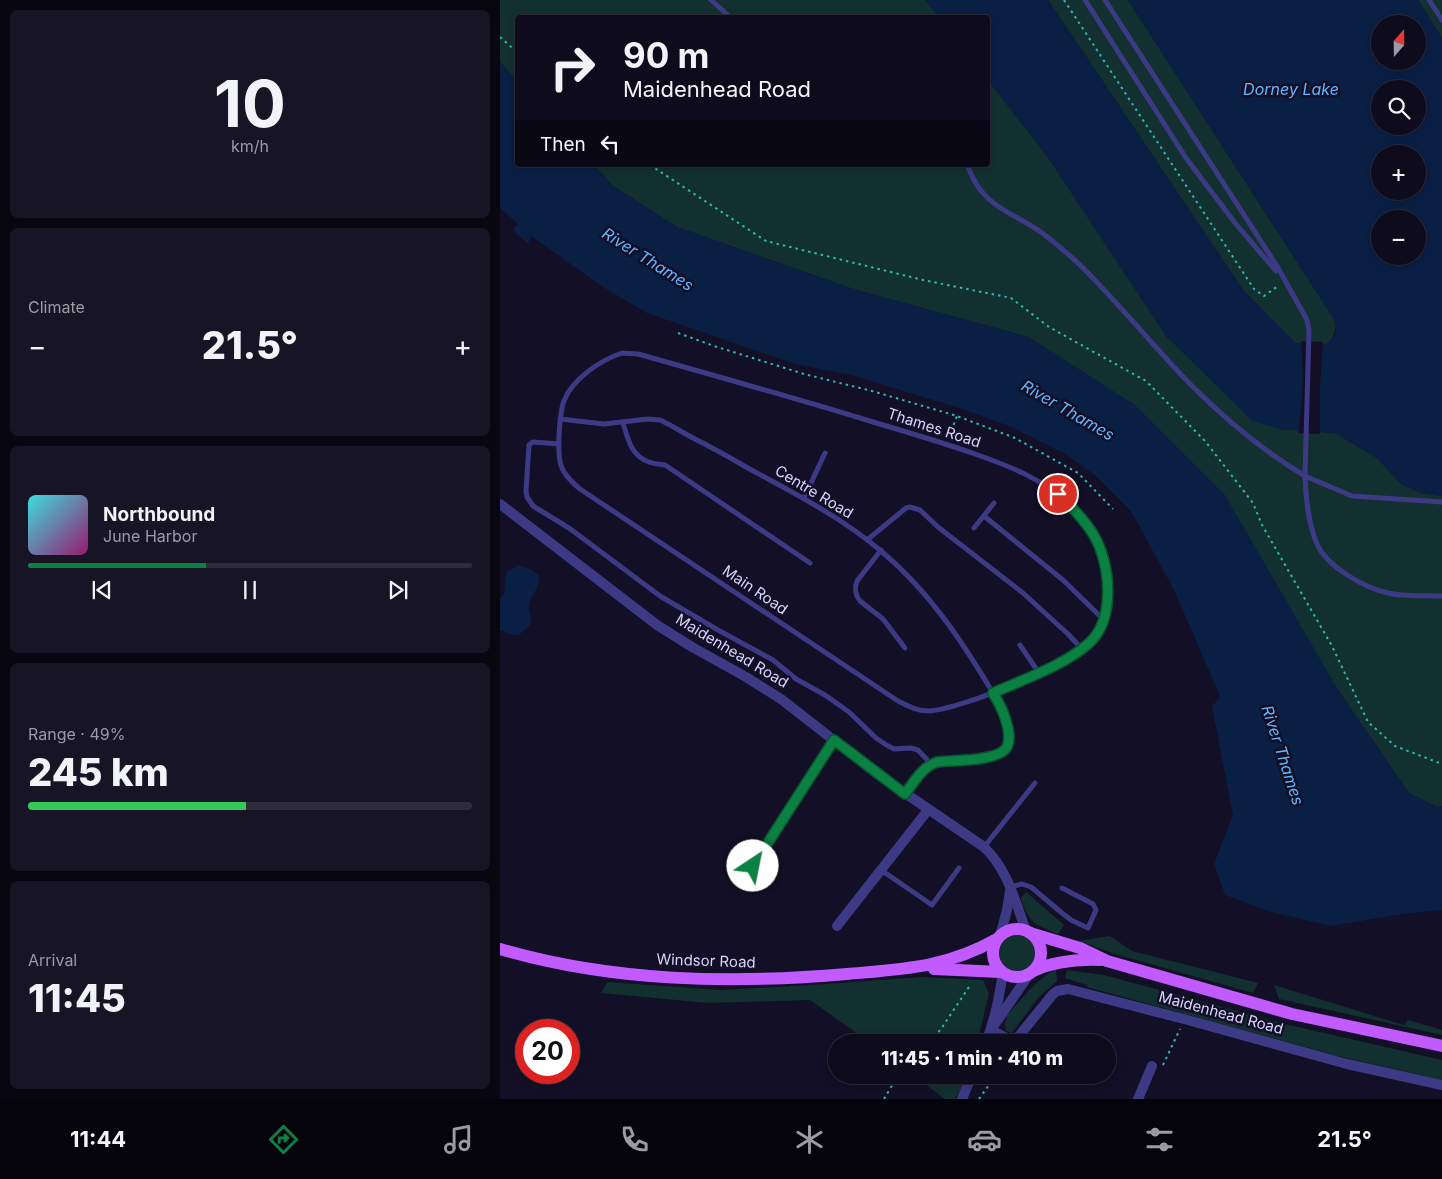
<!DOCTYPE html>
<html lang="en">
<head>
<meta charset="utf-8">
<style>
	body { margin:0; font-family:Inter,sans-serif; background:#171425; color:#f1f3f6; height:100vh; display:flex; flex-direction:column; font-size:19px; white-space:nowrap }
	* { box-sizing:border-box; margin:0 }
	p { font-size:16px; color:#9b9ba3 }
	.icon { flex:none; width:28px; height:28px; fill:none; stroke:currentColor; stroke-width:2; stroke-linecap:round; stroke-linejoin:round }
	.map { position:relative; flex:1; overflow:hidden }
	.drawer { display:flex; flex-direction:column; gap:10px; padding:10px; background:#08060f; width:500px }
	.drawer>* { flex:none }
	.guide { position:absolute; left:15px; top:15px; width:475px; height:152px; border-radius:5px; box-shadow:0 2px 8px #0003,0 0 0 1px #2e2b3b; background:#0e0b1c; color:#f1f3f6; overflow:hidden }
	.needle { width:32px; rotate:20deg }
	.controls { position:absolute; left:871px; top:15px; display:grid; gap:10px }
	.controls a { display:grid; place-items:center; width:55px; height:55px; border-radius:50%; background:#0e0b1c; box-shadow:0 2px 8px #0003,0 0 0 1px #2e2b3b; font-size:25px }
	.speed { position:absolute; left:15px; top:1019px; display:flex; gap:10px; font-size:25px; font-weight:700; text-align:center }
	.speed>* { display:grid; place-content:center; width:65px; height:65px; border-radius:50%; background:#0e0b1c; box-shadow:0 2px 8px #0003,0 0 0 1px #2e2b3b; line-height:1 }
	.speed .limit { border:8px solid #d22; background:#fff; color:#111 }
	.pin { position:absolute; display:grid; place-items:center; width:42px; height:42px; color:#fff; margin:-21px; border:2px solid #fff; border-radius:50%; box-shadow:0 1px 5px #0007 }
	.me { position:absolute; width:55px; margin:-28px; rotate:34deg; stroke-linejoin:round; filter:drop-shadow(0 0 4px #0008) }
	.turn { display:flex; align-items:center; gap:18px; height:105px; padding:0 25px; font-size:22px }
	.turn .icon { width:65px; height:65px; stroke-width:2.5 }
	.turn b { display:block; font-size:35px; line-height:42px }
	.then { display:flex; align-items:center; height:48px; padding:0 25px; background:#0003; gap:10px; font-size:19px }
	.big { font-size:38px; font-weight:800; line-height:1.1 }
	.drawer .widget { flex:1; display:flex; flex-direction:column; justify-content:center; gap:8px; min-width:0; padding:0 18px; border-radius:8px; background:#171425 }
	.drawer .dial { align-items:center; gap:0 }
	.dial b { font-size:65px; line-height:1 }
	.song { display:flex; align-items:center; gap:15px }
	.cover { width:60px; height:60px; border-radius:8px; background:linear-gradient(135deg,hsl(180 70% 55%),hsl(320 70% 35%)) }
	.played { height:5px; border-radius:2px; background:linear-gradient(90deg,#0b8043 40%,#2e2b3b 40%) }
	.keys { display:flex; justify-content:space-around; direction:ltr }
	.heat { display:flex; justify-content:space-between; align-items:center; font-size:28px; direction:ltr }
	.charge { height:8px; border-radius:4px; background:linear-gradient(90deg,#34c759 49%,#2e2b3b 0) }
	.trip { position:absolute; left:328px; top:1034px; width:288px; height:50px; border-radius:25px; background:#0e0b1c; box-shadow:0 2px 8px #0003,0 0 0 1px #2e2b3b; font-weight:800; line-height:50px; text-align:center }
	.menu { display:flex; height:80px; justify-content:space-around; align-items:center; background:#06040b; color:#9b9ba3 }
	.menu .icon { width:35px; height:35px }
	.menu .current { color:#0b8043 }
	.menu b { font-size:22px; color:#f1f3f6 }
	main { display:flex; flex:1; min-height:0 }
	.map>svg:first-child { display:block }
</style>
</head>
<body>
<main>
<section class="drawer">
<div class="widget dial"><b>10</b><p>km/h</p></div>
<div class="widget"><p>Climate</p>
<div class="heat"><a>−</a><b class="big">21.5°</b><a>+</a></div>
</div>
<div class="widget">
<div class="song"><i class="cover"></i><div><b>Northbound</b><p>June Harbor</p></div></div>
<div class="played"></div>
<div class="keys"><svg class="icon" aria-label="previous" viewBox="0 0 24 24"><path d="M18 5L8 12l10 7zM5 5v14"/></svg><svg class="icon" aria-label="pause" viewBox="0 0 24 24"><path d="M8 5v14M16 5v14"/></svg><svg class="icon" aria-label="next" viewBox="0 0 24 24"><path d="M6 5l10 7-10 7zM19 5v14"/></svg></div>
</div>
<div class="widget"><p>Range · 49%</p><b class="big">245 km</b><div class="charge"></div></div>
<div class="widget"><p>Arrival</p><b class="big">11:45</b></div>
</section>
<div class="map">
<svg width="942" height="1099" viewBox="0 0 942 1099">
	<rect width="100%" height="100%" fill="#130f26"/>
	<g fill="#12302f">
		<polygon points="0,0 425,0 439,17 18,18 17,81 0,62"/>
		<polygon points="548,0 628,0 834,319 836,325 833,338 825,345 795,343 743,290"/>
		<polygon points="918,0 942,0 942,38"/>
		<polygon points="488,80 547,156 667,337 779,429 835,433 877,458 901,484 921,493 942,496 942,806 937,807 909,793 838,690 529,337 353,289 177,227 113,186 94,165 488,165"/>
		<path d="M 526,892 L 564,925 L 558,934 C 536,925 528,923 521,898 Z"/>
		<circle cx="517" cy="953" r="18"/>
		<polygon points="610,936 632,951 758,983 753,993 615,954 579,941"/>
		<polygon points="556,969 557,981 538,998 512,1033 506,1031 505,1025 507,1015 535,984 548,974"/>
		<polygon points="567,970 604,975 785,1024 942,1060 942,1080 838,1056 587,987 587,985 565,978"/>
		<polygon points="420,977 483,980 489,994 477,1042 369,1042 310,1000 209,1003 101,993 107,982 221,990 327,984"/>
		<polygon points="774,985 904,1025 908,1020 942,1030 942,1035 779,999"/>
		<polygon points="413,1075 469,1075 455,1099 445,1099"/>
	</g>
	<g fill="#0a1f44" fill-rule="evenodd">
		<path d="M 425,0 L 548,0 L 743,290 L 795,343 L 825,345 L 834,338 L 836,325 L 834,319 L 628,0 L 918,0 L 942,38 L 942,496 L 921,493 L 901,484 L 877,458 L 835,433 L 779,429 L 752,421 L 667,337 L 547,156 L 488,80 L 488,18 L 439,17 ZM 880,24 L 918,24 L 918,61 L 880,61 ZM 880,89 L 918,89 L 918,126 L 880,126 ZM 880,154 L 918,154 L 918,191 L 880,191 ZM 880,219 L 918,219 L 918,256 L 880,256 Z"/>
		<polygon points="0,62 17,81 18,165 94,165 113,186 177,227 353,289 529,337 635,405 725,495 838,690 909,793 937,807 942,806 942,910 903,914 831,926 771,912 725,895 714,864 733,815 712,707 720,696 674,590 631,511 595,475 565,454 509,426 456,407 351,375 295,364 147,313 103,287 31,236 28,244 13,230 18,224 0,208"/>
		<path d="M 18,565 L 30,569 L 39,575 C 40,591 32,591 29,604 C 28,610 31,615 31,620 C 31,625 29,627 25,630 C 16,639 11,634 0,630 L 0,599 L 4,594 L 6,573 Z"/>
	</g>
	<polygon fill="#130f26" points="801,341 823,342 820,384 820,434 798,433 802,399 803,375"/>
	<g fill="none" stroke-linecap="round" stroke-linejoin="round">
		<g stroke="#2fb8b0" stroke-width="2" stroke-dasharray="2.5 4" stroke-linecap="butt">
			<polyline points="564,0 754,289 764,296 778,286"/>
			<polyline points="0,37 18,53"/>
			<polyline points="150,165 266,241 423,280 511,298 549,327 646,381 705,441 753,503 762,525 832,646 868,722 895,746 942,764"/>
			<polyline points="178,333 214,346 304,374 372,391 457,416 515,438 578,473 613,509"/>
			<polyline points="449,437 457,416"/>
			<polyline points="430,1042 441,1029 471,984"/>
			<polyline points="663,1065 680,1029"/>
			<polyline points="384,1099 394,1082 402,1075"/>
			<polyline points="479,1099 496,1075"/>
		</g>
		<g stroke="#3d3a85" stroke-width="5">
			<polyline points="211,0 231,18"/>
			<polyline points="585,0 686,158 735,223 776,271"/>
			<polyline points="605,0 777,266 807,320 809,330 805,476 852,496 942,502"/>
			<polyline points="929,0 942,20"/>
			<path d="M 467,165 C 471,174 475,184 482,192 C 496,209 520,218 538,230 C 552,240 566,252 579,264 C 618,302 652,345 690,384 C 725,419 763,451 805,476 C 806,499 808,523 817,544 C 827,567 865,588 888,593 C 902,597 927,595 942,596"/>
			<path d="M 122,353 L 138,354 C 216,376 295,398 373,422 C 407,432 441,442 475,454 C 509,466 543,479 569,504 C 581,516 592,529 598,544 C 602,553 604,562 605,572 C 609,596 610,619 594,639 C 573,664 462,709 429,711 C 417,711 408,706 398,701 L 80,489 C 58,471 58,462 59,435 C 60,424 60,411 64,401 C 72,379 101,360 122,353 Z"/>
			<path d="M 60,419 L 104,424 L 148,419 L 160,420 C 171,425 182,432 193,438 C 211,447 229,457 246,467 C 292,492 341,517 381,551 C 428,590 462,641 493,693"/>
			<path d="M 123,423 C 128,439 131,456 149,462 C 154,464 159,464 165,465 L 310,563"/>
			<polyline points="59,444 33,442 29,445 26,491 27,497 33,506 69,528 160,596 218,630 273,660 296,679 325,695 349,712 376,738 388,746 394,749 411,748 418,750 431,764"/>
			<polyline points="304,498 325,453"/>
			<polyline points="484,516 563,580 604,620"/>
			<polyline points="474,528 494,503"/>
			<polyline points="367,540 406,508 410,507 420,510 438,527 523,593 568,634 582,649"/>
			<path d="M 381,550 L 357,581 C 354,589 355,595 360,601 L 383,619 L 405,648"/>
			<polyline points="520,645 539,673"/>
			<polyline points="484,847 535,783"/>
			<polyline points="381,870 432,905 459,868"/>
			<polyline points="267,883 252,872 253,866 334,740"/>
			<polyline points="510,887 522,884 531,887 562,913 571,920 588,928 596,910 593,904 562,888"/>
		</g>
		<g stroke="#3d3a85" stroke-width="10">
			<path d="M 0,504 L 157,625 L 192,647 L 246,677 L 281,699 L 377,774 L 484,847 C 508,870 515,901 526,931"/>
			<path d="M 405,794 C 414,782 422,767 437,762 C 453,760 492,762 504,750 C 517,738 500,705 493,693"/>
			<polyline points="337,926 428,810"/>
			<polyline points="500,936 507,910 510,891"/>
			<polyline points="495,1024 530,973"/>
			<polyline points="491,1030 514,1042"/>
			<path d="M 486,1042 C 495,1020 499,997 503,973"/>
			<polyline points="514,1042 553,994 557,991 568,989 684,1019 847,1064 942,1085"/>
			<polyline points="462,1099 472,1075"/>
			<polyline points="638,1099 652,1066"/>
		</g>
		<g stroke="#c25bff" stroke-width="12">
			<circle cx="517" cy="953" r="24"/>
			<polyline points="530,933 580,948 607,961 792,1014 942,1046"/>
			<path d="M 0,949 C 113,982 231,984 347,974 C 403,969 446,968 497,939"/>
			<polyline points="434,969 501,972"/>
			<path d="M 533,971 C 555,961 576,959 600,960"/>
		</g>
	</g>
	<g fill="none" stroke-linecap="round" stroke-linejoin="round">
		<defs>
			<path id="route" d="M 253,866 L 334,740 L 405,794 C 414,782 422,767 437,762 C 452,760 498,762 507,747 C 510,741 509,735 508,728 C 505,715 500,704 493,693 C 522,680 565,665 588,644 C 616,620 611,563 593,534 C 584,519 571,506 558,494"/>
		</defs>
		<use href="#route" stroke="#07532c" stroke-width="12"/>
		<use href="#route" stroke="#0b8043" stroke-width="9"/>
	</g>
	<g text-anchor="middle" stroke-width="5" stroke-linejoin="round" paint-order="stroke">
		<g font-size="15" fill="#d9d4ff" stroke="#130f26">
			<text transform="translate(434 428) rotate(18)" y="5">Thames Road</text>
			<text transform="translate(314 492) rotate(31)" y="5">Centre Road</text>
			<text transform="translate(255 590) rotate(34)" y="5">Main Road</text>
			<text transform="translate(232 651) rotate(31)" y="5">Maidenhead Road</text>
			<text transform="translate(206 961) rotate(2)" y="5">Windsor Road</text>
			<text transform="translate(721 1013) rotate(15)" y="5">Maidenhead Road</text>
		</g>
		<g font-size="16" font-style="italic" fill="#62b6ff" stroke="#130f26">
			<text x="791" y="95">Dorney Lake</text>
			<text transform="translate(148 259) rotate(32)" y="6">River Thames</text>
			<text transform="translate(568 410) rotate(30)" y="6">River Thames</text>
			<text transform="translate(783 755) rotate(72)" y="6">River Thames</text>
		</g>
	</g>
</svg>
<div class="controls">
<a><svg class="needle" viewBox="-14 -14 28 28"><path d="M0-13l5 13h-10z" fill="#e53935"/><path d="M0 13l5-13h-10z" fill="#9b9ba3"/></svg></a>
<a><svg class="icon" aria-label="search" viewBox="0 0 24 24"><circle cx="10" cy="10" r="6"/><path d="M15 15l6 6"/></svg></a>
<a>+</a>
<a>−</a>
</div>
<div class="speed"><div class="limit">20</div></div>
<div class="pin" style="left:558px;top:494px;background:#d93025"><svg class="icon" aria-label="arrive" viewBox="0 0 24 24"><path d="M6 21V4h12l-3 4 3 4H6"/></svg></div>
<svg class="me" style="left:253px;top:866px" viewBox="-20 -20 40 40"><circle r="19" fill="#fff"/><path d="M0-13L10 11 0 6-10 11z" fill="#0b8043"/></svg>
<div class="trip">11:45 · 1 min · 410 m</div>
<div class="guide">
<div class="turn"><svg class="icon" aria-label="right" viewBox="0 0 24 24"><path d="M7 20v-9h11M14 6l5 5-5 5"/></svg><div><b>90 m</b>Maidenhead Road</div></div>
<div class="then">Then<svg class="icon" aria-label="left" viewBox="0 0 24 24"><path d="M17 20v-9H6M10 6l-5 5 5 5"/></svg></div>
</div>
</div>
</main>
<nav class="menu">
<b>11:44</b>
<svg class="icon current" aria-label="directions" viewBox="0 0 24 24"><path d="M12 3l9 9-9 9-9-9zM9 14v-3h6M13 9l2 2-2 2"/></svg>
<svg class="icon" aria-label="music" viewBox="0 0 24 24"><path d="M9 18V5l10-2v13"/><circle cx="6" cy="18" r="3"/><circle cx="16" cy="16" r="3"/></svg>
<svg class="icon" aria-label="phone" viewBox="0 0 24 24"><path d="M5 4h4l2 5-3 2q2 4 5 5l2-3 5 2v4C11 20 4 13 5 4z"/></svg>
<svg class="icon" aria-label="climate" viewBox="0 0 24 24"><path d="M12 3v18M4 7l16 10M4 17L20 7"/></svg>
<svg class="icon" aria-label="car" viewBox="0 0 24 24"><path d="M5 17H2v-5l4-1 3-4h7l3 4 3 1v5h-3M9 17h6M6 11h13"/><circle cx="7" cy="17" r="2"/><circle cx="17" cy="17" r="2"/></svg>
<svg class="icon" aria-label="filters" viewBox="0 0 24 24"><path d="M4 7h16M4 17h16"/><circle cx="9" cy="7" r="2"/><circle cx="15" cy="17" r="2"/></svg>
<b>21.5°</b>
</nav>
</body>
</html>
